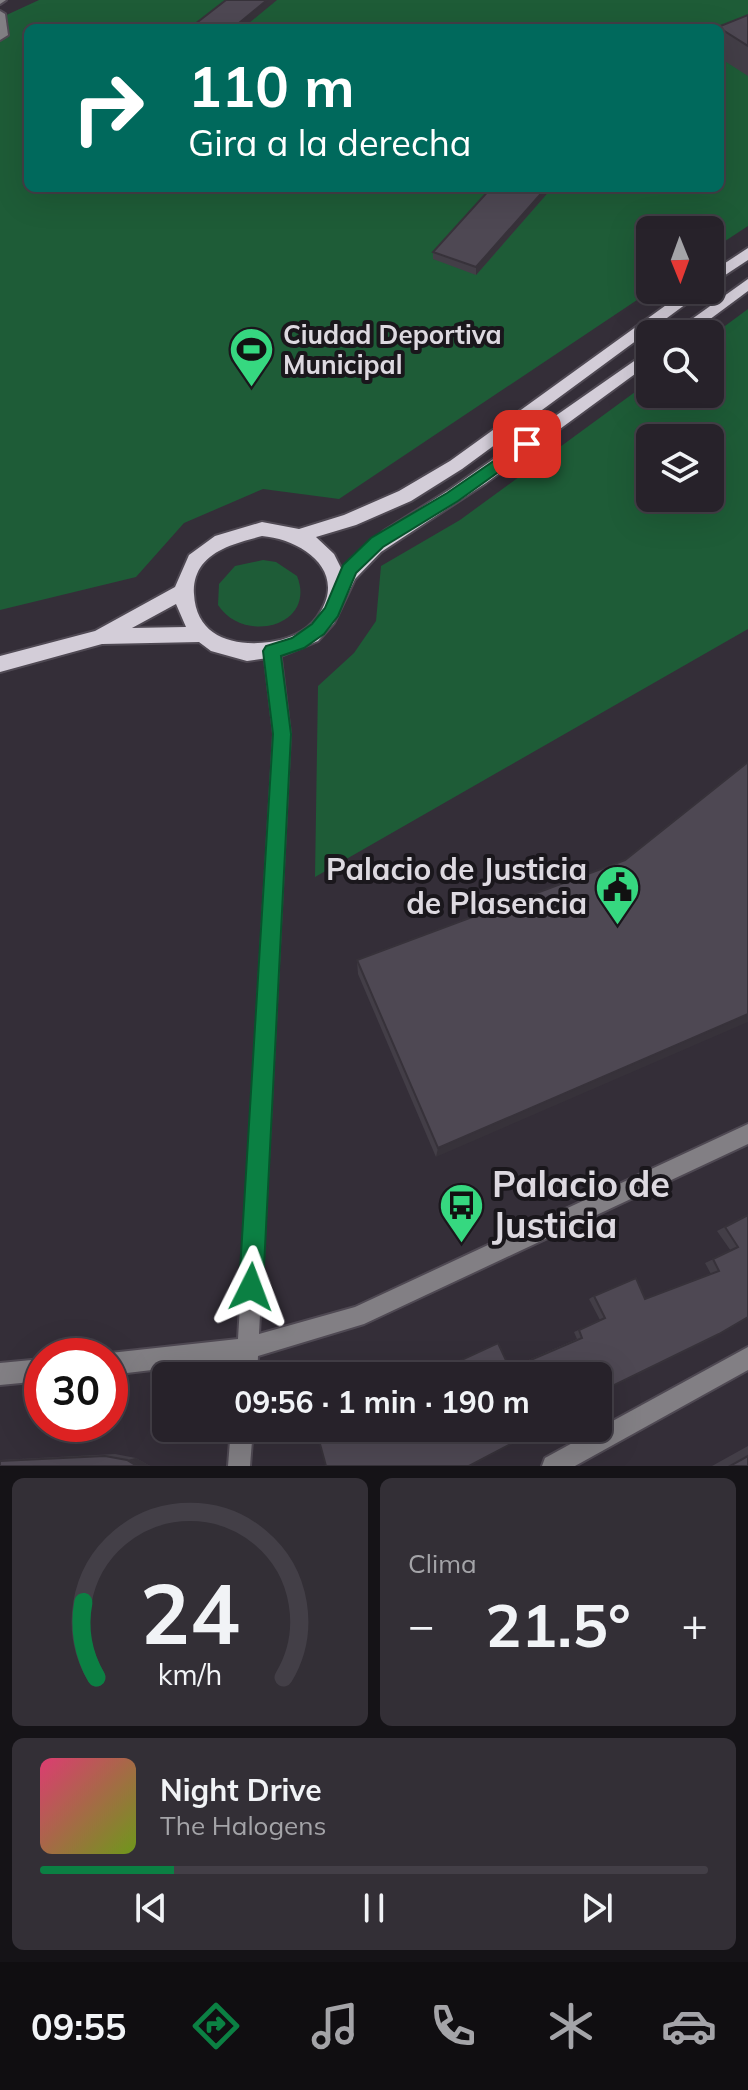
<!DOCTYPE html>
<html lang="es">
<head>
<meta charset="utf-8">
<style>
	body { margin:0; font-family:Mulish,sans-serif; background:#332f36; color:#f1f3f6; height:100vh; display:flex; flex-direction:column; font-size:30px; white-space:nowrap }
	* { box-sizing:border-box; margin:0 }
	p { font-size:26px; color:#a4a4a8 }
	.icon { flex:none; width:44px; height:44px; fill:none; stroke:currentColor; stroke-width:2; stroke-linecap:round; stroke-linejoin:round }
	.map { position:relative; height:1466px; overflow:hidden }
	.sheet { display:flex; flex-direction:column; gap:12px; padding:12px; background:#151317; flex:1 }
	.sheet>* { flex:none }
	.hud { position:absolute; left:24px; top:24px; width:700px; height:168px; border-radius:12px; box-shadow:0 8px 32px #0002,0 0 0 2px #433f47; background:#00695c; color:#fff; overflow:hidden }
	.needle { width:52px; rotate:179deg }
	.tools { position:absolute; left:636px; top:216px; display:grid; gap:16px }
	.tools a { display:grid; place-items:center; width:88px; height:88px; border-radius:12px; background:#27222a; box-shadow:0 8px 32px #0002,0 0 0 2px #433f47; font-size:40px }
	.speed { position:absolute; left:24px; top:1338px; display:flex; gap:16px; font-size:40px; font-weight:700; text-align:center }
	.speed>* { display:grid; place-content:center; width:104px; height:104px; border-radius:50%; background:#27222a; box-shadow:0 8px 32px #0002,0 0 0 2px #433f47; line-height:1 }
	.speed .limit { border:12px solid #d22; background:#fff; color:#111 }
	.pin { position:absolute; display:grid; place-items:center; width:68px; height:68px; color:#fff; margin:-34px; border-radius:16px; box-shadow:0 4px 12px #0006 }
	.me { position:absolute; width:88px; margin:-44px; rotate:3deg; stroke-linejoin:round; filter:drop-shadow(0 0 6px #0008) }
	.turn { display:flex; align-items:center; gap:28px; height:168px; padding:0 32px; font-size:36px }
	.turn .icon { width:104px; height:104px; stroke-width:2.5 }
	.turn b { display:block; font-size:56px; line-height:68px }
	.big { font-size:60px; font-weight:700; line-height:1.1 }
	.sheet .tile { flex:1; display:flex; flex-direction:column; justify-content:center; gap:12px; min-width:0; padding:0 28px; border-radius:12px; background:#332f36 }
	.sheet .dial { align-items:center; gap:0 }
	.dial svg { height:208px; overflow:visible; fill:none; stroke:#433f47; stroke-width:7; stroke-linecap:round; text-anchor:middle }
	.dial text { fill:#f1f3f6; stroke:none }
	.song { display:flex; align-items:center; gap:24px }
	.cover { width:96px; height:96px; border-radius:12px; background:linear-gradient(135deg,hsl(340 70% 55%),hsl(80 70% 35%)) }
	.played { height:8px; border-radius:4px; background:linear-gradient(90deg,#0b8043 20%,#433f47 20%) }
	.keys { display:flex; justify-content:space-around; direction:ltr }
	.heat { display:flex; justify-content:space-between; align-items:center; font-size:44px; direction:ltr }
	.sheet .tiles { flex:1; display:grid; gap:12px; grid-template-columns:1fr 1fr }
	.tile:last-child { grid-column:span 2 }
	.trip { position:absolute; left:152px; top:1362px; width:460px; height:80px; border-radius:12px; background:#27222a; box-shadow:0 8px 32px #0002,0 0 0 2px #433f47; font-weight:700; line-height:80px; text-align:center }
	.tabs { display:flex; height:128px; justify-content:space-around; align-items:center; background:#100e11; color:#a4a4a8 }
	.tabs .icon { width:56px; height:56px }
	.tabs .on { color:#0b8043 }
	.tabs b { font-size:36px; color:#f1f3f6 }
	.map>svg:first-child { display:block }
</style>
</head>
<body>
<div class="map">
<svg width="748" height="1466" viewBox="0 0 748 1466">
	<rect width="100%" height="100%" fill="#342e38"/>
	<g fill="#1e5c37" fill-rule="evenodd">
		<path d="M 39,0 L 748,0 L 748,226 L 710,251 L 710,230 L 650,230 L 652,290 L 339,499 L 263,489 L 184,523 L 136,577 L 0,610 L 0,18 ZM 28,28 L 720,28 L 720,188 L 28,188 Z"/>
		<path d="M 748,309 L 748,629 L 315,877 L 318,686 L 354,653 L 376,621 L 381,566 L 460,520 L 650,381 L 650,394 L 710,394 L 710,337 ZM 650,438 L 710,438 L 710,498 L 650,498 Z"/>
		<path d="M 263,560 L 276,562 L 297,576 C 317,626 244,645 218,605 L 219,584 L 235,566 Z"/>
	</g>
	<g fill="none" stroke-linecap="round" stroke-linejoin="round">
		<defs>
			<polygon id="service" points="0,11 5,14 8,35 0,40"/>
			<g id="minor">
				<polygon points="0,0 6,0 0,4"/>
				<polygon points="272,645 277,647 280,651 290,734 259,1334 355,1307 748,1124 748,1144 364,1324 258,1356 257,1376 235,1376 236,1360 110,1375 110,1356 104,1356 110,1353 238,1339 274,734 264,651 267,647"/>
				<polygon points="748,1347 748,1370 575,1466 542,1466 545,1458"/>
				<polygon points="42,1359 42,1381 0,1385 0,1363"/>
				<polygon points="231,1428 253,1428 250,1466 228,1466"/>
			</g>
			<g id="primary">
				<polygon points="748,248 748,260 710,285 710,273"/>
				<polygon points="748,279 748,291 690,334 671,334"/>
				<path d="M 687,290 L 705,290 L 462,469 L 411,501 L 356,525 L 316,537 L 334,554 L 342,570 L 384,531 L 449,490 L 650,350 L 650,363 L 486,483 L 381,552 L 355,579 L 334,623 L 318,641 L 281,656 L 247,661 L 211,651 L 199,642 L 102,644 L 0,672 L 0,656 L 95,631 L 175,587 L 189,555 L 215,536 L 262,522 L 299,529 L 344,515 L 399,491 L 450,461 ZM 262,536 C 299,539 346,568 321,611 C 311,630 291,639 270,642 C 234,647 196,637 194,594 C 193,584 196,573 202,565 C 216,547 241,542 262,536 ZM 176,604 L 186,627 L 132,628 Z"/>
			</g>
		</defs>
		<use href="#service" stroke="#4f4953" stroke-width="4"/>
		<use href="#minor" stroke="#4f4953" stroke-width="4"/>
		<use href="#primary" stroke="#4f4953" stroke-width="4"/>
		<use href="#service" fill="#827f84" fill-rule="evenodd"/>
		<use href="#minor" fill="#827f84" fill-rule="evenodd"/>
		<use href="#primary" fill="#d3cdd8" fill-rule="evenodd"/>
	</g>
	<g fill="#433e47">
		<polygon points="748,15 748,76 720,58 720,28"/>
		<polygon points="491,188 552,188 476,275 433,259 433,252"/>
		<polygon points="625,860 436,1157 358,974 357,960"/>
		<polygon points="748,1215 748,1317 598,1376 460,1376 456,1364 498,1343 510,1368 577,1339 574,1332 600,1320 589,1299 594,1296 645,1299 711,1274 705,1263 731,1251 717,1231"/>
		<polygon points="748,1446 748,1466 712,1466"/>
		<polygon points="115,1454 136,1458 150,1466 0,1466 0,1460"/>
	</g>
	<g fill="#37323a">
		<polygon points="267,0 277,0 243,28 233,28"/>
		<polygon points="546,188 552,188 476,275 476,267"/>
		<polygon points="748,1014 748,1022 436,1157 438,1148"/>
		<polygon points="136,1458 150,1466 137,1466 127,1460"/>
	</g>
	<g fill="#4e4853" stroke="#37323a" stroke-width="2">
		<polygon points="226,0 267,0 233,28 190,28"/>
		<polygon points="748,15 748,46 718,27"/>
		<polygon points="491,188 546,188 476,267 433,252"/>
		<polygon points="748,762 748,1014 438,1148 357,960 625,860"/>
		<polygon points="748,1215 748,1317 719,1334 598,1393 598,1376 462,1376 457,1362 498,1343 510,1369 582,1338 579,1330 605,1318 594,1296 636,1278 645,1299 719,1271 713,1259 738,1247 725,1227"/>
		<polygon points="329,1428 377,1428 383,1437 403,1428 541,1428 469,1466 326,1466 317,1433"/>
		<polygon points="105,1456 127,1460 137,1466 0,1466 0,1461"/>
		<polygon points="748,1456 748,1466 730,1466"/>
	</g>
	<polygon fill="#0b8043" stroke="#07532c" stroke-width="2" points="527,438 534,444 532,448 458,501 383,547 356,573 338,616 324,634 304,648 281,656 291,734 263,1287 260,1295 251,1299 243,1295 239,1287 273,734 263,651 266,646 292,638 312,624 325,608 343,565 371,538 447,493"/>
	<defs>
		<symbol id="stadium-pin" viewBox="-11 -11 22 30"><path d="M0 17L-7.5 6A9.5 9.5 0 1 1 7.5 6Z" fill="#36d880" stroke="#1a171c"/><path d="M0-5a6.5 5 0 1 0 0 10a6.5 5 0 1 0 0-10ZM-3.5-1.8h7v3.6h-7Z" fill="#111"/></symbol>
		<symbol id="civic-pin" viewBox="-11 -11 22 30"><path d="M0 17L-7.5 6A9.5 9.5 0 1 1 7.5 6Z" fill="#36d880" stroke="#1a171c"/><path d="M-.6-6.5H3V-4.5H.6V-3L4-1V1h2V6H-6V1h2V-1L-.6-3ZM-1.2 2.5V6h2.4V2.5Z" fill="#111"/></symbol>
		<symbol id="bus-pin" viewBox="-11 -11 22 30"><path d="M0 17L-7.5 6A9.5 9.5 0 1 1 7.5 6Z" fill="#36d880" stroke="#1a171c"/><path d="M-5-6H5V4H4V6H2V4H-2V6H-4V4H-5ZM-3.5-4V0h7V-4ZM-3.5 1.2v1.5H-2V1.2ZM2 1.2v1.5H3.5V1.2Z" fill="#111"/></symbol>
	</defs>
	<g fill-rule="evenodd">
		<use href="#stadium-pin" x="226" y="324" width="51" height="69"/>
		<use href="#civic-pin" x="592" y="862" width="51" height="69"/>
		<use href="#bus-pin" x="436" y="1180" width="51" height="69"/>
	</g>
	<g text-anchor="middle" stroke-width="8" stroke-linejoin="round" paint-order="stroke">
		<g font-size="26" font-weight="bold" fill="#ddd9e0" stroke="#1a171c" text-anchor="start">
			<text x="283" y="344">Ciudad Deportiva<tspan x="283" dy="30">Municipal</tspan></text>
		</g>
		<g font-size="30" font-weight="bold" fill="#ddd9e0" stroke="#1a171c" text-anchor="end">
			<text x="587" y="880">Palacio de Justicia<tspan x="587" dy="34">de Plasencia</tspan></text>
		</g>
		<g font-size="36" font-weight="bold" fill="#ddd9e0" stroke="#1a171c" text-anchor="start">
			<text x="492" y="1197">Palacio de<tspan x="492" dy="41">Justicia</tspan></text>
		</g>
	</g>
</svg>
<div class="tools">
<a><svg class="needle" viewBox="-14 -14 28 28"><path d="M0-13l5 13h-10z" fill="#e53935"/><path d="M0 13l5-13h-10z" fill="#a4a4a8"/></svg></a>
<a><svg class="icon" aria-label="search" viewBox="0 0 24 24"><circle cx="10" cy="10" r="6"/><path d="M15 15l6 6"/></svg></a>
<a><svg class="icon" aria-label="layers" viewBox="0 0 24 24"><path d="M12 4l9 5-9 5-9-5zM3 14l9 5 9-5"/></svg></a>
</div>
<div class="speed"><div class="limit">30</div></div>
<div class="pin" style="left:527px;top:444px;background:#d93025"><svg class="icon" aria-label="arrive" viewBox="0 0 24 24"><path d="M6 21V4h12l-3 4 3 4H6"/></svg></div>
<svg class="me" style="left:251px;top:1287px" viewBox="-20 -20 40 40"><path d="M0-17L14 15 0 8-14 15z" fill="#0b8043" stroke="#fff" stroke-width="4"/></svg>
<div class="trip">09:56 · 1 min · 190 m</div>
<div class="hud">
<div class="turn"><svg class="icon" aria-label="right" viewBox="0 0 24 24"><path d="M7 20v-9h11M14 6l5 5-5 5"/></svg><div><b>110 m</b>Gira a la derecha</div></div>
</div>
</div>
<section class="sheet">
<div class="tiles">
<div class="tile dial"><svg viewBox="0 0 100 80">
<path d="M14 69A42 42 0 1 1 86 69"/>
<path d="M14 69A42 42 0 0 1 9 40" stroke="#0b8043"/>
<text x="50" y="56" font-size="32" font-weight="700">24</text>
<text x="50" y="72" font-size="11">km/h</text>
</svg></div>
<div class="tile"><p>Clima</p>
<div class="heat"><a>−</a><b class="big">21.5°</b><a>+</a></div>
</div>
<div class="tile">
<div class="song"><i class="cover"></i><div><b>Night Drive</b><p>The Halogens</p></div></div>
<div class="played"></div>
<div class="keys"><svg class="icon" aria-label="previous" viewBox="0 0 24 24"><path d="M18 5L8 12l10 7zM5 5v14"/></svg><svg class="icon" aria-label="pause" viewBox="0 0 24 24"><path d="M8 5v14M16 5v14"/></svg><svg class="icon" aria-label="next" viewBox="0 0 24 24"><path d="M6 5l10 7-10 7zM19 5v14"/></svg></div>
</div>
</div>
</section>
<nav class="tabs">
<b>09:55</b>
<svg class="icon on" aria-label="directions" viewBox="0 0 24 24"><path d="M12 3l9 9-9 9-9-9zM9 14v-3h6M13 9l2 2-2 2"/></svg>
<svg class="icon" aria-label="music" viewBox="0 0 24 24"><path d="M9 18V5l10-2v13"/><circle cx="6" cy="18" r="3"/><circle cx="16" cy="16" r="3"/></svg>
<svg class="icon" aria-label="phone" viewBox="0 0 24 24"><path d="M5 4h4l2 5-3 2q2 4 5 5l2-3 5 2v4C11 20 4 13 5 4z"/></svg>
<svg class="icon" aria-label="climate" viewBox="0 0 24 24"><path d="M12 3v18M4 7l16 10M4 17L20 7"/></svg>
<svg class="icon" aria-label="car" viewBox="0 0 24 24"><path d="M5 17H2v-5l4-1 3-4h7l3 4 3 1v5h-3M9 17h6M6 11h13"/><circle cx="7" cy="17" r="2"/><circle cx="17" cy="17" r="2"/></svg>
</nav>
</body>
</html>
